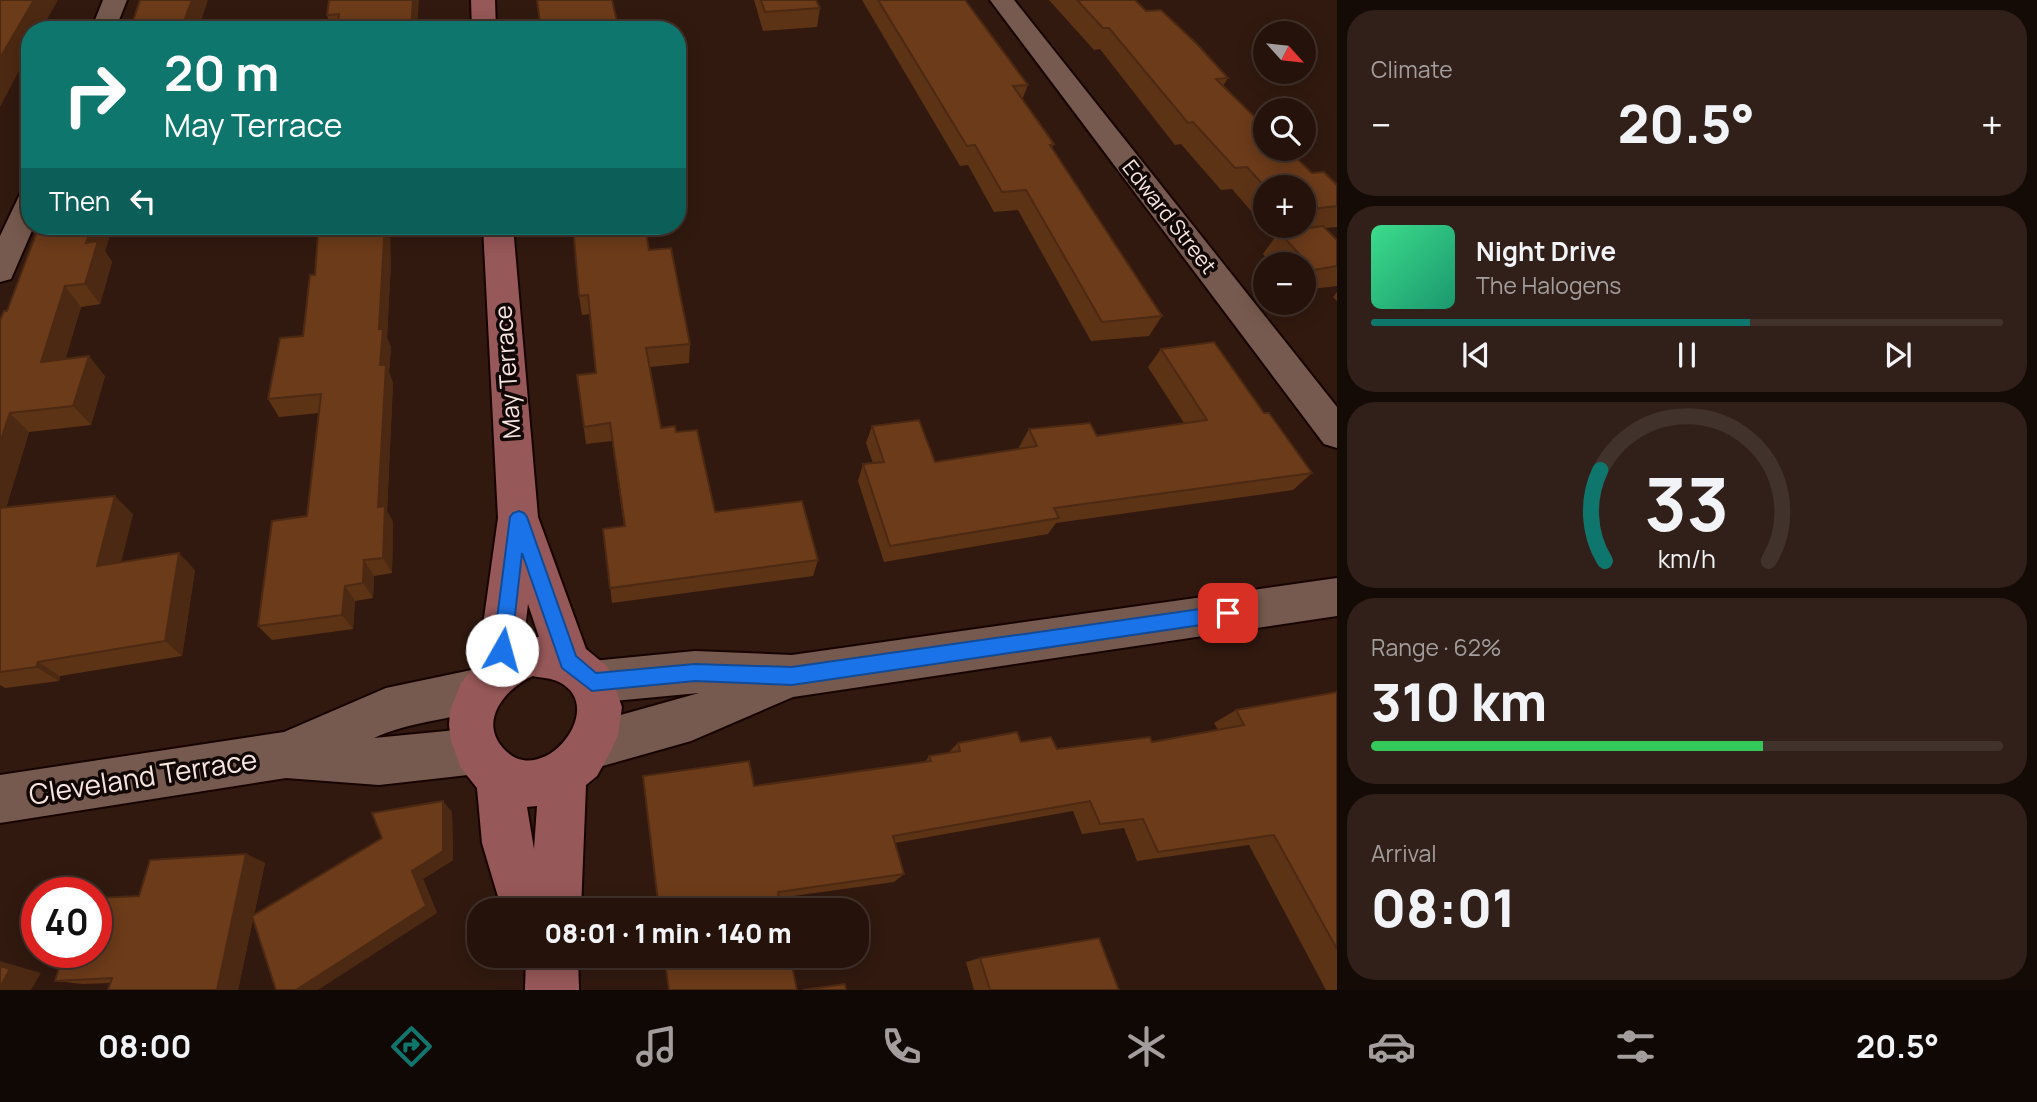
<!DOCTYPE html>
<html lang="en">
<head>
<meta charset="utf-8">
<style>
	body { margin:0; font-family:Manrope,sans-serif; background:#312019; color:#f1f3f6; height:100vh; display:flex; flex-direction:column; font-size:26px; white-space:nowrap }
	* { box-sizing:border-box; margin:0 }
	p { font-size:23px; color:#a39e9d }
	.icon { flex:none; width:38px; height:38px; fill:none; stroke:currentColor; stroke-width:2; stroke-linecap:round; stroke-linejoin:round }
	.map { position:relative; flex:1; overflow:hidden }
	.side { display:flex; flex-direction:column; gap:10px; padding:10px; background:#140a06; width:700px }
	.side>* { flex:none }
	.top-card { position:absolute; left:21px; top:21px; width:665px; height:214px; border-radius:28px; box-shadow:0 4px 18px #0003,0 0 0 2px #42322c; background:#0f766e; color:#fff; overflow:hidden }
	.needle { width:46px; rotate:117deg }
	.buttons { position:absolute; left:1253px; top:21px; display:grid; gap:14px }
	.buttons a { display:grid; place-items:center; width:63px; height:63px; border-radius:50%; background:#25130b; box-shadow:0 4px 18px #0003,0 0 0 2px #42322c; font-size:35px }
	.speed { position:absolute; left:21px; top:877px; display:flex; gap:14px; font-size:35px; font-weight:700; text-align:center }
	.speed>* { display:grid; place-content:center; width:91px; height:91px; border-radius:50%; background:#25130b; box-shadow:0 4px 18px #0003,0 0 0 2px #42322c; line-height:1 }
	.speed .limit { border:10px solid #d22; background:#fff; color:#111 }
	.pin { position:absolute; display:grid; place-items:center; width:60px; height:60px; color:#fff; margin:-30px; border-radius:14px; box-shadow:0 4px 10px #0006 }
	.me { position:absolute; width:77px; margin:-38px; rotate:7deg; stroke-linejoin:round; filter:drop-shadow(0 0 5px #0008) }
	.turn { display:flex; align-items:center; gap:24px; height:147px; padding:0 28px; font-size:32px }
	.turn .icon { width:91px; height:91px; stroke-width:2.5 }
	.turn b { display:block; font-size:49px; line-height:60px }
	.then { display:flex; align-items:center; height:66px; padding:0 28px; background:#0003; gap:14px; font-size:26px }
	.big { font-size:52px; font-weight:800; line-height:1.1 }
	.side .card { flex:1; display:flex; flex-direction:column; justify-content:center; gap:10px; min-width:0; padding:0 24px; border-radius:28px; background:#312019 }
	.side .dial { align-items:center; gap:0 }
	.dial svg { height:182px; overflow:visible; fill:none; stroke:#42322c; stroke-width:7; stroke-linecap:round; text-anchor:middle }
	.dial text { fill:#f1f3f6; stroke:none }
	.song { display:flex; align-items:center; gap:21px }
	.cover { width:84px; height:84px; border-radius:10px; background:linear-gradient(135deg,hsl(150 70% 55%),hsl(160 70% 35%)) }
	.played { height:7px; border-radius:4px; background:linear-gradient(90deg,#0f766e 60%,#42322c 60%) }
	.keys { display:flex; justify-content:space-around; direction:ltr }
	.heat { display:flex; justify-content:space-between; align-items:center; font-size:38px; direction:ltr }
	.charge { height:10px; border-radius:5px; background:linear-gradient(90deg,#34c759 62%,#42322c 0) }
	.trip { position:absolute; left:467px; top:898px; width:402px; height:70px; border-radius:28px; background:#25130b; box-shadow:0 4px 18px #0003,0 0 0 2px #42322c; font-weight:800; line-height:70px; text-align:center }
	.tab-bar { display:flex; height:112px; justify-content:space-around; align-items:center; background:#0f0804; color:#a39e9d }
	.tab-bar .icon { width:49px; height:49px }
	.tab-bar .selected { color:#0f766e }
	.tab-bar b { font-size:32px; color:#f1f3f6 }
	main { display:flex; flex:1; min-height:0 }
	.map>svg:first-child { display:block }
</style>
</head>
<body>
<main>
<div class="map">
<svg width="1337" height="990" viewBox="0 0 1337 990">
	<rect width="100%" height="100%" fill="#31190f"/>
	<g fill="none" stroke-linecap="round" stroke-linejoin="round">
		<defs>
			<g id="street">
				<polygon points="103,0 127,0 115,30 91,30"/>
				<polygon points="990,0 1014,0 1337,407 1337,448 1324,444"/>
				<polygon points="30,192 30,226 34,226 11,279 0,282 0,236 20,194"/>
				<polygon points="1337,578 1337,616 793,697 691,741 592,769 576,762 569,746 576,730 592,723 699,693 592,703 576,697 570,682 576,667 592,661 695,651 792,655"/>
				<path d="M 481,668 L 497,674 L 503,689 L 497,704 C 457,720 413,720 374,738 L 477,728 L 493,735 L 500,751 L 493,767 L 477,774 L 379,785 L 286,778 L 0,823 L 0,775 L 284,732 L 386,688 Z"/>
			</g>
			<g id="secondary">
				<polygon points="471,0 495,0 496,30 472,30"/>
				<path d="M 483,226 L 513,226 L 538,517 L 586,649 L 608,667 L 622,707 L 618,735 L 611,751 L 597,776 L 586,785 L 581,910 L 502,910 L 482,843 L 477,788 L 461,768 L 451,741 L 449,725 L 450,711 L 461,683 L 478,661 L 498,518 ZM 528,604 L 539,637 L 524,638 ZM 533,676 C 541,678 552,678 559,682 C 610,707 541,792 503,748 C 478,720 506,688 533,676 ZM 537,806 L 534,849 L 527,807 Z"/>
				<polygon points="526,956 578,956 579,990 525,990"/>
			</g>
		</defs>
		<use href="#street" stroke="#170400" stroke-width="4"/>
		<use href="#secondary" stroke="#170400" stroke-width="4"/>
		<use href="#street" fill="#775a4f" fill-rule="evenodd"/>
		<use href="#secondary" fill="#975859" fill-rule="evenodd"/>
	</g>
	<g fill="#5d3316" fill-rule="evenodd">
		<polygon points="329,0 417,30 331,30 327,15"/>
		<polygon points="754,0 816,0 820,8 817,27 763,31"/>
		<polygon points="862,0 965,0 1028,85 1022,100 1054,144 1052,148 1162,316 1149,336 1091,341 1018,210 994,212 968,165 960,166"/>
		<path d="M 1049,0 L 1135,0 L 1146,11 L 1228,78 L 1223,86 L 1312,173 L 1337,185 L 1337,227 L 1325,228 L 1337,240 L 1337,286 L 1304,290 L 1304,264 L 1272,264 L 1263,254 L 1278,233 L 1271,234 L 1232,189 L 1221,190 L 1181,144 L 1175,145 L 1100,49 L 1094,50 ZM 1265,187 L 1304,187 L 1304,226 L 1265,226 Z"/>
		<polygon points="39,226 113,226 105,251 112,262 100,304 81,307 65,359 105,376 91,425 29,432 6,508 133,514 121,562 195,570 182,656 60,676 59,681 5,688 0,685 0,320 7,311"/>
		<polygon points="323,232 391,260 387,338 391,347 389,372 393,383 387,511 393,522 392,573 374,576 373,598 355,601 353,629 272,640 258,626 307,516 319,413 279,417 268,399 303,336"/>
		<polygon points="649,250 690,344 689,363 650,367 661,428 676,432 715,512 818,560 813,576 612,603 603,529 624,526 612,441 586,444 577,375 596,373 590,314 582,315 579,296"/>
		<polygon points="1337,292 1337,301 1333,297"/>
		<polygon points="1161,349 1264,413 1312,473 1293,490 1056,523 1048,534 884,562 858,481 863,464 873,463 866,443 872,426 935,462 1020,449 1019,447 1029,429 1097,436 1184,423 1148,367"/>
		<polygon points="1337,692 1337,990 1326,990 1249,845 1137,861 1124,828 1082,834 1073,811 895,843 904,874 894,882 779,898 754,786 925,762 929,756 948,753 958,743 1021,742 1057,749 1152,742 1218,730 1214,723 1236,710"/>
		<polygon points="452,812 453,860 423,879 437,913 253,919 238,990 108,990 110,983 83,984 55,981 139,896 246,854 265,863 254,915"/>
		<polygon points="980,958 1119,990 974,990 966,962"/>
	</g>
	<g fill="#4c2912">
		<polygon points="34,0 58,0 41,30 30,30 30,50 0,107 0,58"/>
		<polygon points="192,0 208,0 198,30 181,30"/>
		<polygon points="413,0 419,0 417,30 411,30"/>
		<polygon points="92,226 113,226 105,251 112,262 100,304 85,284 86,243"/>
		<polygon points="384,226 390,226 391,260 387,338 391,347 389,372 393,383 387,511 393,522 392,573 383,558 378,507 380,365 379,329"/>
		<polygon points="65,286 81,307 59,382 41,362"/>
		<polygon points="89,356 105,376 91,425 73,406"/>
		<polygon points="10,413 29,432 0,527 0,442"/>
		<polygon points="115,496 133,514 116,582 97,566"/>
		<polygon points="179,553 195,570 182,656 165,641"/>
		<polygon points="364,560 374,576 373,598 363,583"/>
		<polygon points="345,586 355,601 353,629 342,615"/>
		<polygon points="38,662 60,676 59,681 36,667"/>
		<polygon points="443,801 452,812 453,860 423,879 437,913 318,990 296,990"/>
		<polygon points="246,854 265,863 238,990 217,990"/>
		<polygon points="0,961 41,973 31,990 0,990"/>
	</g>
	<g fill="#6c3b1a" stroke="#4c2912" stroke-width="2">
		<polygon points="0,0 34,0 0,58"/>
		<polygon points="140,0 192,0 181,29 197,28 196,30 130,30"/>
		<polygon points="329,0 413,0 411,30 337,30 339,14 327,15"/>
		<polygon points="537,0 612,0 619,30 541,30"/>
		<polygon points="761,0 816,0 820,8 765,12"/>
		<polygon points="878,0 965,0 1028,85 1013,86 1054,144 1050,145 1162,316 1102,322 1026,190 1002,192 975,145 967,146"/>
		<polygon points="1077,0 1135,0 1146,11 1161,10 1197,44 1228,78 1216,79 1265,127 1265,149 1287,149 1312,173 1324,172 1337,185 1337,206 1304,210 1304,187 1265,187 1247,167 1235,168 1193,122 1188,123 1109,28 1103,28"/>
		<polygon points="39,226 92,226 86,243 98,241 85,284 65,286 41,362 89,356 73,406 10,413 0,442 0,320 4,311 7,311"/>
		<polygon points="323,226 384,226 384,240 379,329 383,329 380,365 386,365 378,507 385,506 383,558 364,560 363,583 345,586 342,615 258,626 272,521 307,516 321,394 268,399 280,338 303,336 310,275 315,275 318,233 323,232"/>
		<polygon points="573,226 645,226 649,250 671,248 690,344 646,348 661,428 675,426 676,432 697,430 715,512 802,501 818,560 610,588 603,529 625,526 610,423 584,427 577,375 596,373 588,295 579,296"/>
		<polygon points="1323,226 1337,240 1337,266 1314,270 1279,232"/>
		<polygon points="1214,342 1264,413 1269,413 1312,473 1054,508 1059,518 890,546 863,464 884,462 872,426 919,420 935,462 1037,446 1029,429 1090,423 1097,436 1207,420 1161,349"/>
		<polygon points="115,496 97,566 179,553 165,641 38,662 36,667 0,672 0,508"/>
		<polygon points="1337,692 1337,949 1274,835 1158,852 1143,819 1100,824 1090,801 893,836 904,874 778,892 781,910 659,910 643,776 749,761 754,786 931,761 929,756 960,751 958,743 1017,732 1021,742 1051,737 1057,749 1150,737 1152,742 1244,725 1236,710"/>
		<polygon points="443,801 443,851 412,871 426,906 296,990 276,990 252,916 382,838 372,813"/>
		<polygon points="246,854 217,990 108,990 112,978 55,981 64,952 96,952 96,898 139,896 150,860"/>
		<polygon points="1099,938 1119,990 990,990 980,958"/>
		<polygon points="664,956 790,956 797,990 669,990"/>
		<polygon points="0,966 10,969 0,987"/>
		<polygon points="845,984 846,990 803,990"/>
	</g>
	<polygon fill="#1a73e8" stroke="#114b97" stroke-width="2" points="519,511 524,513 527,517 576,656 596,673 695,664 792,667 1228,605 1234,607 1237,613 1234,619 1228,621 792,685 695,681 592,691 562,668 522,553 511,650 508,656 502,658 496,656 493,650 510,517 513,513"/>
	<g text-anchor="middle" stroke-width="7" stroke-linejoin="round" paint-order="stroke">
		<g font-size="21" fill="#f7e5df" stroke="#110704">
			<text transform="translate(1169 217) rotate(52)" y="7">Edward Street</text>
		</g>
		<g font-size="24" fill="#f7e5df" stroke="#110704">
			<text transform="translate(508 372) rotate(-94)" y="8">May Terrace</text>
		</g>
		<g font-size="28" fill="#f7e5df" stroke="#110704">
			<text transform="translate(143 777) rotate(-9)" y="10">Cleveland Terrace</text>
		</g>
	</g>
</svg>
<div class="buttons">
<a><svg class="needle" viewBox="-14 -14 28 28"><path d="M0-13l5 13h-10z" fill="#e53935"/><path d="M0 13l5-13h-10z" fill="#a39e9d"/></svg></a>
<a><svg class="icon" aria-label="search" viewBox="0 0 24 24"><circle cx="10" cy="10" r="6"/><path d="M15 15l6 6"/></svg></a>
<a>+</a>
<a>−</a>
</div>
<div class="speed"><div class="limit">40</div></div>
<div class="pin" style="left:1228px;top:613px;background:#d93025"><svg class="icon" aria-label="arrive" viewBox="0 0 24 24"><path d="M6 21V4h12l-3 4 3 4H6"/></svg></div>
<svg class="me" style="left:502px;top:650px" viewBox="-20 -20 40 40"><circle r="19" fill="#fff"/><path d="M0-13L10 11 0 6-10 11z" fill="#1a73e8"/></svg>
<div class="trip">08:01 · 1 min · 140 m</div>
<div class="top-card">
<div class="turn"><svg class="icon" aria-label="right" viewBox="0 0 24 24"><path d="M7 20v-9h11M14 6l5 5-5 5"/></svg><div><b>20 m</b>May Terrace</div></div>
<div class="then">Then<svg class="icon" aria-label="left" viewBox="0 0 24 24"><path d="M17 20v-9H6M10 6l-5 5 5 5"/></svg></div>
</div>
</div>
<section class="side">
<div class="card"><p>Climate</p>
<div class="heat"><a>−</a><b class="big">20.5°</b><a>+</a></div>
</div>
<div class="card">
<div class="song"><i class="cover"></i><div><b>Night Drive</b><p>The Halogens</p></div></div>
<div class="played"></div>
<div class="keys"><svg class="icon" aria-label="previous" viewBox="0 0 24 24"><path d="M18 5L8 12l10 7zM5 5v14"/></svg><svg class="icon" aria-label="pause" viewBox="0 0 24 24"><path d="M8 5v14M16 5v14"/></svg><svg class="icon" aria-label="next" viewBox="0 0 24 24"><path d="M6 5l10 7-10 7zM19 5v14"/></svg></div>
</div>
<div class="card dial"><svg viewBox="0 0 100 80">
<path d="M14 69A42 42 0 1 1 86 69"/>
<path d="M14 69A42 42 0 0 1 12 29" stroke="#0f766e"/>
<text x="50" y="56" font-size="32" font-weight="700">33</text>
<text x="50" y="72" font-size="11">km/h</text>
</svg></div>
<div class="card"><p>Range · 62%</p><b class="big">310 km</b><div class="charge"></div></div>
<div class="card"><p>Arrival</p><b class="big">08:01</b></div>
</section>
</main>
<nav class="tab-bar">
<b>08:00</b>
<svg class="icon selected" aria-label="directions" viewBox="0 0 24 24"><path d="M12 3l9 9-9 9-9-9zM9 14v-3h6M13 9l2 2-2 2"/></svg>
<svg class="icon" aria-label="music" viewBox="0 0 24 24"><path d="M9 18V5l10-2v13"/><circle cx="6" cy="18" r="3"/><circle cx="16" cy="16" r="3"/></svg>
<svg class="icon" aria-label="phone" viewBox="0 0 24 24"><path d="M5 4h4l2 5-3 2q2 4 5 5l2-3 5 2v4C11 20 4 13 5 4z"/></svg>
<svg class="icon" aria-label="climate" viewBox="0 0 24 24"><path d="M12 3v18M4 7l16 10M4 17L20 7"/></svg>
<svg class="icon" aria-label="car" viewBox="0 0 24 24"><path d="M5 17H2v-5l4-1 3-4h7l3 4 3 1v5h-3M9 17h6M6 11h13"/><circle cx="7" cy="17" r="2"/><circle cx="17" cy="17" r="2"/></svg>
<svg class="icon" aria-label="filters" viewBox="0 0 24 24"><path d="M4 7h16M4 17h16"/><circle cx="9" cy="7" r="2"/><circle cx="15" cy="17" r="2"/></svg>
<b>20.5°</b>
</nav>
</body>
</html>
